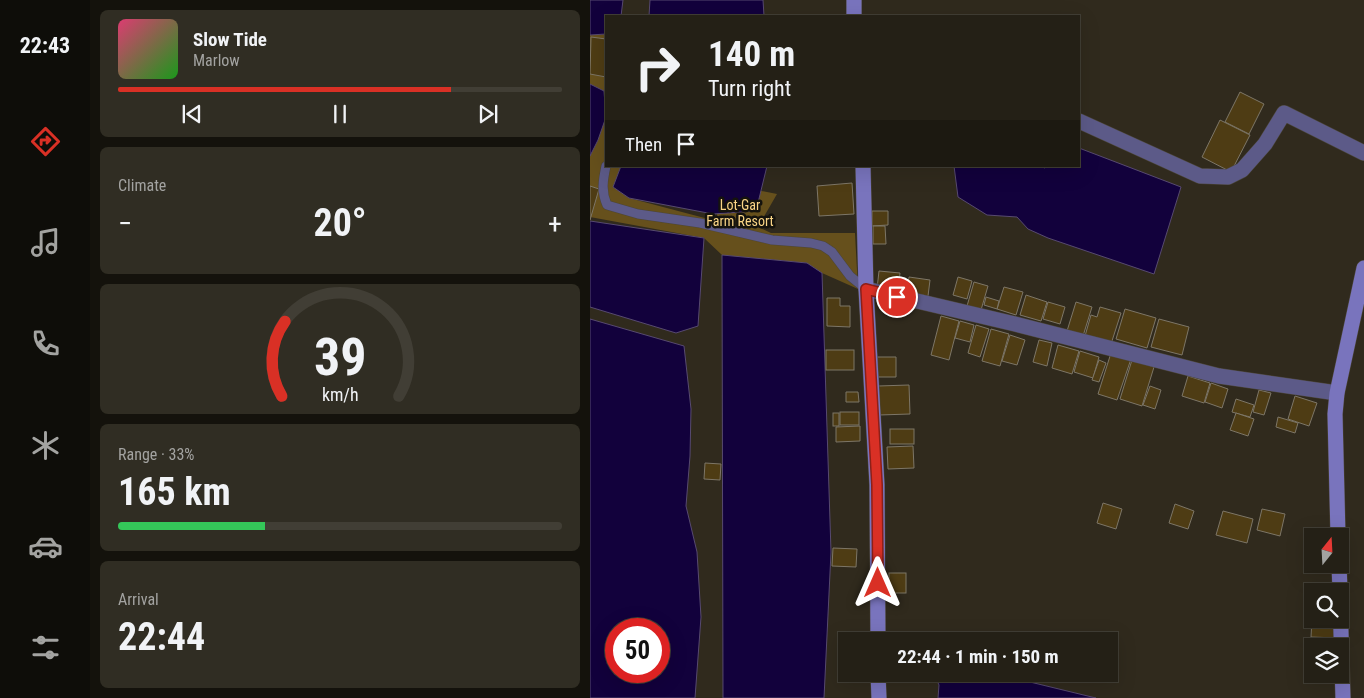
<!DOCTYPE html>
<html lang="en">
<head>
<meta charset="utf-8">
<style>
	body { margin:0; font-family:"Roboto Condensed",sans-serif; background:#302d23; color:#f1f3f6; height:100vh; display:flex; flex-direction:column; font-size:19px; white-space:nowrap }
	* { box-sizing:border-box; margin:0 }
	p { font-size:16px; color:#a3a3a1 }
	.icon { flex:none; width:28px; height:28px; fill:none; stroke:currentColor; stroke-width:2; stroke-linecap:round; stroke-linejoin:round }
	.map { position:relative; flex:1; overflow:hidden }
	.drawer { display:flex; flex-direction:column; gap:10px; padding:10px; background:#14120c; width:500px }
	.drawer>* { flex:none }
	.guide { position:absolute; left:15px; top:15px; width:475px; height:152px; border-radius:0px; box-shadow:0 5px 20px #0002,0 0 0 1px #413e35; background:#242016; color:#f1f3f6; overflow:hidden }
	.needle { width:32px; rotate:18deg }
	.fabs { position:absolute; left:714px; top:528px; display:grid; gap:10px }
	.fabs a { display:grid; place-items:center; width:45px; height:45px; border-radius:0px; background:#242016; box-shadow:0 5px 20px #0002,0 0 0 1px #413e35; font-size:25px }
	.speed { position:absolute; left:15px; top:618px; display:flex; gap:10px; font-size:25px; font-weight:700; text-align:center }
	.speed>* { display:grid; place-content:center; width:65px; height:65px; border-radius:50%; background:#242016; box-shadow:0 5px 20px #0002,0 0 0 1px #413e35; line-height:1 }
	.speed .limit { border:8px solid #d22; background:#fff; color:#111 }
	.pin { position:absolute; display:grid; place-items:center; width:42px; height:42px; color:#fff; margin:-21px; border:2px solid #fff; border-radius:50%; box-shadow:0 1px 5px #0007 }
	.me { position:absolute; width:55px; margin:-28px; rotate:0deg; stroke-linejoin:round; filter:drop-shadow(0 0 4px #0008) }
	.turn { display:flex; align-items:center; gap:18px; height:105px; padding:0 20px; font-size:22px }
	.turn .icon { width:65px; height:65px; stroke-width:2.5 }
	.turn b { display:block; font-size:35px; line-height:42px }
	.then { display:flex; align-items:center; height:48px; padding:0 20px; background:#0003; gap:10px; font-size:19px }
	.big { font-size:38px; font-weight:700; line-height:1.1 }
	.drawer .card { flex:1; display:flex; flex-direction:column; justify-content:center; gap:8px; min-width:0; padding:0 18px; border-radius:8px; background:#302d23 }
	.drawer .dial { align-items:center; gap:0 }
	.dial svg { height:130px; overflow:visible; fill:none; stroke:#413e35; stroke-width:7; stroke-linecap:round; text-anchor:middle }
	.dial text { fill:#f1f3f6; stroke:none }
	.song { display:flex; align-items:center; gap:15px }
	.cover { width:60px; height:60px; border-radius:8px; background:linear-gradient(135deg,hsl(340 70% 55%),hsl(120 70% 35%)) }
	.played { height:5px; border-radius:2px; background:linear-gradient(90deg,#d93025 75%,#413e35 75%) }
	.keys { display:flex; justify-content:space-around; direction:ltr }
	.heat { display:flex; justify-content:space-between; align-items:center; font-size:28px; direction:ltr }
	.charge { height:8px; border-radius:4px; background:linear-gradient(90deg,#34c759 33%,#413e35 0) }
	.trip { position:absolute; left:248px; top:632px; width:280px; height:50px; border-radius:0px; background:#242016; box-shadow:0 5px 20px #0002,0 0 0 1px #413e35; font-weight:700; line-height:50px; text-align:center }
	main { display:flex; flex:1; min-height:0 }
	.tab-bar { display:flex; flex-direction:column; width:90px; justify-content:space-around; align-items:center; background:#0e0d09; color:#a3a3a1 }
	.tab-bar .icon { width:35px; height:35px }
	.tab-bar .on { color:#d93025 }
	.tab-bar b { font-size:22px; color:#f1f3f6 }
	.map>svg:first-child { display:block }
</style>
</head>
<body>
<main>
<nav class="tab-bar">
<b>22:43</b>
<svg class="icon on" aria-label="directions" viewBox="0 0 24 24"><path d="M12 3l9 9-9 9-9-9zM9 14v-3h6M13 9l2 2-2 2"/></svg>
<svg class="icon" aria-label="music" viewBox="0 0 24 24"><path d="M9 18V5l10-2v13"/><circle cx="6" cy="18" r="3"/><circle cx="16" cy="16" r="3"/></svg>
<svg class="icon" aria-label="phone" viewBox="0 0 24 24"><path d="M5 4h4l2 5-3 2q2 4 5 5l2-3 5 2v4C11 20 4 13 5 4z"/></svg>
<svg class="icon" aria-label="climate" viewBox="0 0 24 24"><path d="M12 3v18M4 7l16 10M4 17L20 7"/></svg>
<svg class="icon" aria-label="car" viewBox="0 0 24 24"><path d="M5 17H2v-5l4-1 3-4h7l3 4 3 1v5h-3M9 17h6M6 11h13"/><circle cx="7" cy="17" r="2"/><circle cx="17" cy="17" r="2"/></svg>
<svg class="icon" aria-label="filters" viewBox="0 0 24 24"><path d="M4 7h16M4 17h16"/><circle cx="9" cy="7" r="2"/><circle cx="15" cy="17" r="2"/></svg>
</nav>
<section class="drawer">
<div class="card">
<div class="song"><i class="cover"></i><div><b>Slow Tide</b><p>Marlow</p></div></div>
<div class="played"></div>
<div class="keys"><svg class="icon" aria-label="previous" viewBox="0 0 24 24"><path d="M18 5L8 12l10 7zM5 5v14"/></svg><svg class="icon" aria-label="pause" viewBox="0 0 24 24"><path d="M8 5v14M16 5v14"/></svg><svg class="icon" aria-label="next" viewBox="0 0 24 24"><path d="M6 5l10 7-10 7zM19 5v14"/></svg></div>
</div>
<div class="card"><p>Climate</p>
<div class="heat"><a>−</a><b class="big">20°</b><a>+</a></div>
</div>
<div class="card dial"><svg viewBox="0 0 100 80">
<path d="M14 69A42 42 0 1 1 86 69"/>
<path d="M14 69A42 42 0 0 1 16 23" stroke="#d93025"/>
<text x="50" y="56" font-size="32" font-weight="700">39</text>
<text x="50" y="72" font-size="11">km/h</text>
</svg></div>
<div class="card"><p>Range · 33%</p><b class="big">165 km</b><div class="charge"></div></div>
<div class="card"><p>Arrival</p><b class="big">22:44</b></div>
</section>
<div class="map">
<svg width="774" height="698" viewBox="0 0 774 698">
	<rect width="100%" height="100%" fill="#302a1d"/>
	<polygon fill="#66501c" points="16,34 16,166 31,166 23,187 39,198 126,221 132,183 187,194 168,227 181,233 265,233 268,289 232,273 217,263 132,255 114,238 0,217 0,156 8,140 14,91 0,84 0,35"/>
	<g fill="#12013c" stroke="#574a70" fill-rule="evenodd">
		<polygon points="0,0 33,0 31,16 16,16 16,34 0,35"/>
		<polygon points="60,0 173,0 174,16 59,16"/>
		<polygon points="0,84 14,91 16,117 8,140 0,156"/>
		<polygon points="489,148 591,187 564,274 458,238 438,229 427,217 397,215 368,197 364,166 450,166 455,168 457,166 489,166"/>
		<polygon points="31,166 177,166 166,211 123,214 39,198 23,187"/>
		<polygon points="0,221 114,238 108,326 86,333 0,307"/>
		<polygon points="132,255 217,263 232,273 241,552 234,698 133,698"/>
		<path d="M 0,319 L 94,346 L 101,409 L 100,456 L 96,506 L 107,552 L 111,617 L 105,698 L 0,698 ZM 26,629 L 69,629 L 69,671 L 26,671 Z"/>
		<polygon points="344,674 407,674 506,698 348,698 349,685"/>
	</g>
	<g fill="#4e3c14" stroke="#7d7667">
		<polygon points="1,37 16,39 16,77 0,74"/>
		<polygon points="650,92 674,104 659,134 635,122"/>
		<polygon points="630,120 660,135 641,172 612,157"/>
		<polygon points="262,183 264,214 229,216 227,186"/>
		<polygon points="0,186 9,189 0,220"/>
		<polygon points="282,211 298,211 298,225 282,226"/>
		<polygon points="283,226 295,226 296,244 283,244"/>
		<polygon points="289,271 310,273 308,291 287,289"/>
		<polygon points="319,277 340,280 338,296 317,293"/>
		<polygon points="368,277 382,281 377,299 363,295"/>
		<polygon points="384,282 398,286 391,310 377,306"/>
		<polygon points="414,287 433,292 426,315 407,309"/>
		<polygon points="436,295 457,302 451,321 430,315"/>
		<polygon points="396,297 409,301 407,309 394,305"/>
		<polygon points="237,298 250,298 250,306 260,306 260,327 237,326"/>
		<polygon points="458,302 475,307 470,324 453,319"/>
		<polygon points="486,302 502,307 493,336 477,331"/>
		<polygon points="510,307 531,313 521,344 495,336 501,315 507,317"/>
		<polygon points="535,309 566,318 557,348 526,339"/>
		<polygon points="351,316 369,321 359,360 341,355"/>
		<polygon points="569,319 599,327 592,355 561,347"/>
		<polygon points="370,321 384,325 380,342 365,338"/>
		<polygon points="386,325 399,329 390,357 378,353"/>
		<polygon points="401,329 419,334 410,366 392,361"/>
		<polygon points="420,335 435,340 427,365 412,361"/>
		<polygon points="449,340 462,343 457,366 443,362"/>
		<polygon points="468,345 489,351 482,374 462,368"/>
		<rect x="236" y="350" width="28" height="20"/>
		<polygon points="490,351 509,357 503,378 484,372"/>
		<polygon points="521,353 541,359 527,400 508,394"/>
		<polygon points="286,357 306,357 306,377 287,377"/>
		<polygon points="509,360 516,363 509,382 502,380"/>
		<polygon points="542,360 564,367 552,406 530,399"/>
		<polygon points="598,376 620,383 614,403 592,396"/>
		<polygon points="621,383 638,389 632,408 615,402"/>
		<polygon points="319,385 320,414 289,415 288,386"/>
		<polygon points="560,386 571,390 565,409 553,405"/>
		<polygon points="669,390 681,393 674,415 663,412"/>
		<polygon points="256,392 268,392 269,402 256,402"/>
		<polygon points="705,396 727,403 719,426 698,419"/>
		<polygon points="646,399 664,405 660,417 642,412"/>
		<rect x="250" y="412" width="19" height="13"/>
		<rect x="243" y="413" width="6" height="13"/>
		<polygon points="646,413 664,419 658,436 640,430"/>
		<polygon points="688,417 708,423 705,433 686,427"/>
		<polygon points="270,426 270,441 246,442 246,427"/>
		<rect x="300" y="429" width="24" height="15"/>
		<polygon points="323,446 324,468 298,469 297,447"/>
		<polygon points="115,463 131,464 130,480 114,479"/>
		<polygon points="513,503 532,509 526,529 507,523"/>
		<polygon points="585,504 604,511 598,529 579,523"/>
		<polygon points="672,509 695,514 690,536 667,530"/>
		<polygon points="633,511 663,519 657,543 626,535"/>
		<polygon points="243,548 267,549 266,567 242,566"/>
		<rect x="299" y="573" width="17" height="20"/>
		<polygon points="722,619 747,620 747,638 721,637"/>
		<rect x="299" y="674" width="19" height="3"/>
	</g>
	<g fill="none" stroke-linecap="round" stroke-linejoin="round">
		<defs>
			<path id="lane" d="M 16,166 C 13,180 11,191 17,205 L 48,214 L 110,223 L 182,240 L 221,243 L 233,246 L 242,252 L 260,276 L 276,289"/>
			<g id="street">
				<polyline points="489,121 610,176 638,177 652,170 675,144 694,113 774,153"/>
				<polyline points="276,289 425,324 629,376 747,393"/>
			</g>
			<g id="secondary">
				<polyline points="264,16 264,0"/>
				<polyline points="273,166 276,289 287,485 288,641"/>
				<polyline points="748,536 745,414 747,393 774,268"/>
				<polyline points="749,564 750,591"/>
				<polyline points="750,601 753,698"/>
				<polyline points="288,674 289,698"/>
			</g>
		</defs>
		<use href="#lane" stroke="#4c463a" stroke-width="10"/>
		<use href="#street" stroke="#4c463a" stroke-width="16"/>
		<use href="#secondary" stroke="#4c463a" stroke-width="16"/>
		<use href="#lane" stroke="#5c5a88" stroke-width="9"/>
		<use href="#street" stroke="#5c5a88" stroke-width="15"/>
		<use href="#secondary" stroke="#7974bd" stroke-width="15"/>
	</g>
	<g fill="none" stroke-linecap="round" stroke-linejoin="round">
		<defs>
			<polyline id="route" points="288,583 287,485 276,289 307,297"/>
		</defs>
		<use href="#route" stroke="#8d1f18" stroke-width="12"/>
		<use href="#route" stroke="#d93025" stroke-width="9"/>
	</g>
	<g text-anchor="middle" stroke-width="5" stroke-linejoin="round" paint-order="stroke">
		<g font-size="14" fill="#fad586" stroke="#15130d">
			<text x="150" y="210">Lot-Gar<tspan x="150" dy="16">Farm Resort</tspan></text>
		</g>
	</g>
</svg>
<div class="fabs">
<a><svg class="needle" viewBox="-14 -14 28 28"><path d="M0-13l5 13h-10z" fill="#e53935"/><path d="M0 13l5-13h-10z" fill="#a3a3a1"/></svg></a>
<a><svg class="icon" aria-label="search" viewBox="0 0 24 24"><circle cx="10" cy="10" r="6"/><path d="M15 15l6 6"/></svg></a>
<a><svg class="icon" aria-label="layers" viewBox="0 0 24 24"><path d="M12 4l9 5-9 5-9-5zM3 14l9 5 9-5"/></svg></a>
</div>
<div class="speed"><div class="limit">50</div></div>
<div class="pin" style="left:307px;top:297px;background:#d93025"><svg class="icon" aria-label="arrive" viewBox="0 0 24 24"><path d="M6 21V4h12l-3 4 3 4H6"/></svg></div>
<svg class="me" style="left:288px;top:583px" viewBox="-20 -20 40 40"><path d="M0-17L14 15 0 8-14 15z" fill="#d93025" stroke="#fff" stroke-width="4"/></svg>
<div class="trip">22:44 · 1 min · 150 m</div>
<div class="guide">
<div class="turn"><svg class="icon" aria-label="right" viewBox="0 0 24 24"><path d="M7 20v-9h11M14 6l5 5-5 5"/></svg><div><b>140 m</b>Turn right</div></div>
<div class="then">Then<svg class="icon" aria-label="arrive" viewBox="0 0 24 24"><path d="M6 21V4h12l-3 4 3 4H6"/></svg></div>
</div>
</div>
</main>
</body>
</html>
